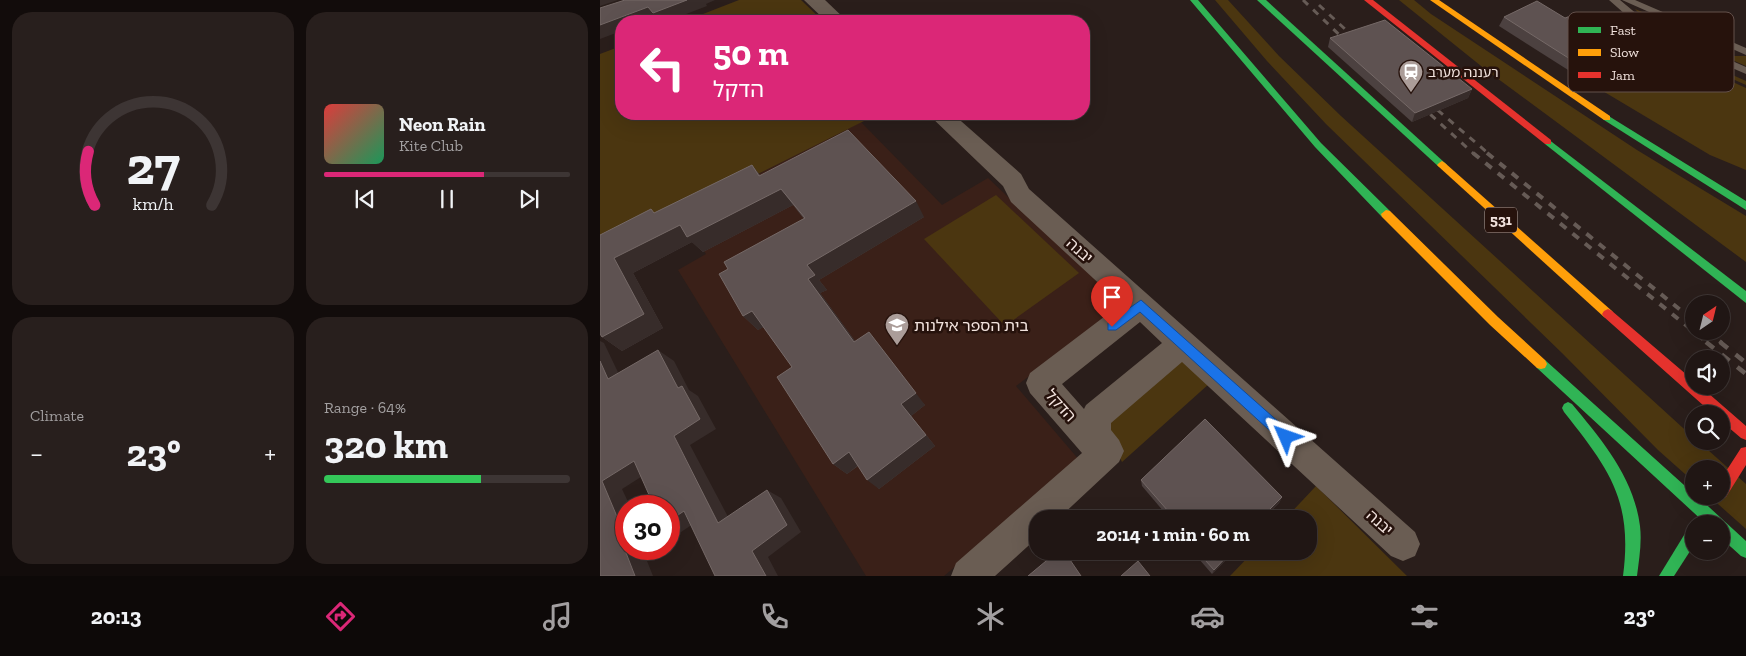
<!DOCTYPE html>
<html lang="en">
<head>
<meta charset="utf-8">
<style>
	body { margin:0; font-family:"Zilla Slab","Noto Sans Hebrew",serif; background:#281f1d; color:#f1f3f6; height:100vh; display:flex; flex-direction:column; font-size:19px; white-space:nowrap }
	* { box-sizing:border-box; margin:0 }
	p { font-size:16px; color:#a29fa0 }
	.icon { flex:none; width:28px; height:28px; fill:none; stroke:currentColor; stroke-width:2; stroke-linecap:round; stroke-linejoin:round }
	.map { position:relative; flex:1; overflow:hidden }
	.drawer { display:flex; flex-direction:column; gap:12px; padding:12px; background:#120c0b; width:600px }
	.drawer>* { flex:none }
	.hud { position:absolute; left:15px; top:15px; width:475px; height:105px; border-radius:20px; box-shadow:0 5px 20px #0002,0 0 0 1px #3d3534; background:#db2777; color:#fff; overflow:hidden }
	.needle { width:32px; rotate:35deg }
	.fabs { position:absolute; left:1085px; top:295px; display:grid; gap:10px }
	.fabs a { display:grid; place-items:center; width:45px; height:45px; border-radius:50%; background:#201614; box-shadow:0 5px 20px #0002,0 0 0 1px #3d3534; font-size:25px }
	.speed { position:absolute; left:15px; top:495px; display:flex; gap:10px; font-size:25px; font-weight:700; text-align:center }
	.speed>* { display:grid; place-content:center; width:65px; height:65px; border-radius:50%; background:#201614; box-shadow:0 5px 20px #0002,0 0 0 1px #3d3534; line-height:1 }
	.speed .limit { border:8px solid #d22; background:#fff; color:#111 }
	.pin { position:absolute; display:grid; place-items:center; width:42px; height:42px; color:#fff; margin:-51px -21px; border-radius:50% 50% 50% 0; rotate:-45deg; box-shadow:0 0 5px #0007 }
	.pin .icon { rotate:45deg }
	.me { position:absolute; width:55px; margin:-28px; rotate:313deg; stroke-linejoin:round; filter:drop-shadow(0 0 4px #0008) }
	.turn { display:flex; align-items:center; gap:18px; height:105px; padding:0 15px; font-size:22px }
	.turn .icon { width:65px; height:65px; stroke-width:2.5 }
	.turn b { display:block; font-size:35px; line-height:42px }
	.big { font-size:38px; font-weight:700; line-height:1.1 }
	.drawer .widget { flex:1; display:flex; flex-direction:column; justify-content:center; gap:8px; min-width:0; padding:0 18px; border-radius:20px; background:#281f1d }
	.drawer .dial { align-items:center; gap:0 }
	.dial svg { height:130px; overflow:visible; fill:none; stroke:#3d3534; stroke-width:7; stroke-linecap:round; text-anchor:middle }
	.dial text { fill:#f1f3f6; stroke:none }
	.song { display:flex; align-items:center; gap:15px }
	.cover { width:60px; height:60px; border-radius:8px; background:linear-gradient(135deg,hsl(0 70% 55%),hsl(150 70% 35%)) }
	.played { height:5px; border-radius:2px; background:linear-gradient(90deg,#db2777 65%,#3d3534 65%) }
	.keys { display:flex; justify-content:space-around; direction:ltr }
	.heat { display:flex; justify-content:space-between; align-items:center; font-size:28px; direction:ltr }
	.charge { height:8px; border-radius:4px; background:linear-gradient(90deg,#34c759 64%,#3d3534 0) }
	.drawer .tiles { flex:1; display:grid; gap:12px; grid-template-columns:repeat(2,1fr) }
	.trip { position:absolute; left:429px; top:510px; width:288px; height:50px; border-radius:20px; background:#201614; box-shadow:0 5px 20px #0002,0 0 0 1px #3d3534; font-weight:700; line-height:50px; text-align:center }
	.dock { display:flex; height:80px; justify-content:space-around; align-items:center; background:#0d0908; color:#a29fa0 }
	.dock .icon { width:35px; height:35px }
	.dock .active { color:#db2777 }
	.dock b { font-size:22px; color:#f1f3f6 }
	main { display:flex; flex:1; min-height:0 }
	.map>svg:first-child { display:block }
</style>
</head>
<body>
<main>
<section class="drawer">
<div class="tiles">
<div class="widget dial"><svg viewBox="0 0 100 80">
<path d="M14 69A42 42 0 1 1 86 69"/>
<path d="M14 69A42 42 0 0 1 10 36" stroke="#db2777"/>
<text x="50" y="56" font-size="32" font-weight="700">27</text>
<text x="50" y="72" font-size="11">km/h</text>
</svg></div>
<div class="widget">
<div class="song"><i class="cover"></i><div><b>Neon Rain</b><p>Kite Club</p></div></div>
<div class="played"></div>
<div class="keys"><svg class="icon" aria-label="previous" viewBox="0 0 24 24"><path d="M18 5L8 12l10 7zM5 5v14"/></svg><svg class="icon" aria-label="pause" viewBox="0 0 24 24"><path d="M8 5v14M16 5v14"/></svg><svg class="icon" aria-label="next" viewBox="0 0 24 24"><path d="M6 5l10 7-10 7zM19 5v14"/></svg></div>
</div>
<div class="widget"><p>Climate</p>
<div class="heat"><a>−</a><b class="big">23°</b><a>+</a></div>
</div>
<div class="widget"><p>Range · 64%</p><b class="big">320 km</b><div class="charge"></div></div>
</div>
</section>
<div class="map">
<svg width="1146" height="576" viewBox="0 0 1146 576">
	<rect width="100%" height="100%" fill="#2a1e1b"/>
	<polygon fill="#3a2018" points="261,122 342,205 388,178 523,306 416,386 480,461 344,576 266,576 78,270 106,254 80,214"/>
	<g fill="#4b3610">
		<polygon points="139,0 201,0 223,21 85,21"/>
		<polygon points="615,0 628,0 679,56 741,116 1094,438 1094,441 1098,441 1146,484 1146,529 1109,496 1121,496 1121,469 1094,469 1094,482 1058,450 962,353 726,124 667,61"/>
		<polygon points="799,0 814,0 831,14 1037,150 1146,216 1146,262 886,70"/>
		<polygon points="1035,9 1086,30 1073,32 1129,56 1146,56 1146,66 1049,24"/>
		<polygon points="1031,30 1146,81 1146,85 1028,32"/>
		<polygon points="1012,42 1033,52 1044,42 1146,88 1146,170 1110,155 996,87 1041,63 1009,45"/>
		<polygon points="21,46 21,114 278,114 0,253 0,54"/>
		<polygon points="396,195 479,273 405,326 324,239"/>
		<polygon points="580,355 610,383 522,462 508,434 511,414"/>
		<polygon points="716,486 807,576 630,576 654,551 708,551 708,519 685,519"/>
	</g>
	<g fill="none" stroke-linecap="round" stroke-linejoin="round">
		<g fill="#6a5d53" fill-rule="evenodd">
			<polygon points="1009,0 1020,0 1050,25 1146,67 1146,74 1042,29"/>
			<polygon points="1022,0 1035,0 1146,48 1146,55"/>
		</g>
		<g fill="#6a5d53" fill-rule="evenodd">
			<polygon points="204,0 225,0 247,21 226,21"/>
			<path d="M 328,114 L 353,114 L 421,174 L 429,189 L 815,532 L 820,544 L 815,556 L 803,561 L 791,556 L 582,362 L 511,423 L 511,430 L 519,440 L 524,451 L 519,462 L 458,519 L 438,519 L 438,537 L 395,576 L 351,576 L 356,563 L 482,453 L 430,393 L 426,383 L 430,373 L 521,304 L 411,202 L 403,186 ZM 540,322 L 562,343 L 486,405 L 484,409 L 462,384 Z"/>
		</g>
		<g fill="#30b455" fill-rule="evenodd">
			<polygon points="590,0 598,0 721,143 790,211 791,214 790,217 782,217 715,147"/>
			<polygon points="657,0 666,0 845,163 847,165 845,167 839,167"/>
			<polygon points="1007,115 1146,201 1146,210 1004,120 1002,118"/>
			<polygon points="948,139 1146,291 1146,303 945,144 945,140"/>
			<polygon points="941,359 945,360 1094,494 1094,496 1097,496 1146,541 1146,558 1141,556 1121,538 1121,524 1106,524 937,368 935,364 937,360"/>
			<path d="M 968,402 L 972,404 C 1002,440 1034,478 1040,526 C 1042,543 1039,560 1037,576 L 1023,576 C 1033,500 1009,469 964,412 L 962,408 L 964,404 Z"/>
			<polygon points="1094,525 1094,545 1074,576 1059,576 1089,527"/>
		</g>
		<g fill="#ff9f0a" fill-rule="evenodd">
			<polygon points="830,0 839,0 1010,116 1010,120 1004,120"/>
			<polygon points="842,161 845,163 1012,311 1014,314 1012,317 1008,319 1004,317 839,167 837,165 839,163"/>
			<polygon points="786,210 790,211 898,317 945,360 947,364 945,368 941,369 937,368 890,325 782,217 781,214"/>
		</g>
		<g fill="#e5322d" fill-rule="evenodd">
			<polygon points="764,0 773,0 951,140 951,144 945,144"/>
			<polygon points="1008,309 1012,311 1094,381 1094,386 1100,386 1146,426 1146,440 1141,438 1121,421 1121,414 1113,414 1004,317 1002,314 1004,311"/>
			<polygon points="1146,447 1146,465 1126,497 1121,499 1116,497 1121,496 1121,479 1141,448"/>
		</g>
		<g stroke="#665b56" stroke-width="3" stroke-dasharray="7 7" stroke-linecap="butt">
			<polyline points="703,0 750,45"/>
			<polyline points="719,5 759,42"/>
			<polyline points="827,101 889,154"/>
			<polyline points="820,105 874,154"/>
		</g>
		<g stroke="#665b56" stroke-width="4" stroke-dasharray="8 8" stroke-linecap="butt">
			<polyline points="873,153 1108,343"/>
			<polyline points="887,153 1094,321"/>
			<polyline points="1107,331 1122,343"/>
		</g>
		<g stroke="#665b56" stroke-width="4.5" stroke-dasharray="10 10" stroke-linecap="butt">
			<polyline points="1106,342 1146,374"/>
			<polyline points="1120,342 1146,363"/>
		</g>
	</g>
	<g fill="#4c4140">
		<polygon points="904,17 1012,56 976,75 899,26"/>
		<polygon points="730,38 872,89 868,98 812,122 728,47"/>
		<polygon points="152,165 160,175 324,217 219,280 227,290 220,293 255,341 325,405 311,416 335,446 279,489 258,466 247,474 233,464 192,367 163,327 158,330 143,316 128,269 204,219 193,205 103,252 92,242 33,273 63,328 22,351 2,337 55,213"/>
		<polygon points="541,480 682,497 679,503 663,519 570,519 542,486"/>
		<polygon points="592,551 635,551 612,574"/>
	</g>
	<g fill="#372c2a">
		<polygon points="0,0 18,0 0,6"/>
		<polygon points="87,0 115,0 106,4 107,6 68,21 59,21 53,13"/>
		<polygon points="48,7 56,18 47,21 21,21 21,31 0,39 0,25"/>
		<polygon points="1018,47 1012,56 976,75 981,66"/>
		<polygon points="872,89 868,98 812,122 815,113"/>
		<polygon points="181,189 193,205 103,252 92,242 33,273 63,328 22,351 2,337 14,258 80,225"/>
		<polygon points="316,201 324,217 219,280 227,290 220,293 265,355 254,342 208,279 207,265"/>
		<polygon points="152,311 167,325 158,330 143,316"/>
		<polygon points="269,332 325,405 311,416 335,446 279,489 267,480 301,404"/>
		<polygon points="0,341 4,343 26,389 8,379 0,361"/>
		<polygon points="58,350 74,361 89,390 98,396 116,429 90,445 135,530 118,523 74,436 78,388"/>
		<polygon points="249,452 261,463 247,474 233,464"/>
		<polygon points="34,461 52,470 22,489 30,506 26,506 26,538 2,481"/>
		<polygon points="167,490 181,498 201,532 168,557 178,576 166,576 152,551"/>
		<polygon points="682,497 679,503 663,519 660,519"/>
		<polygon points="84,511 102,518 81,532 69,528 69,521"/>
		<polygon points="26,543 26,549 46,549 43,551 53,576 35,576 23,545"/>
		<polygon points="632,551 635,551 612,574 614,570"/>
	</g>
	<g fill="#5e5251" stroke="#756967">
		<polygon points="25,0 87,0 53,13 48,7 0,25 0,8"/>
		<polygon points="937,1 965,18 973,15 1018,47 981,66 904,17"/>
		<polygon points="785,20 872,89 815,113 730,38"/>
		<polygon points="248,130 316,201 207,265 215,275 208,279 254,342 269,332 316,393 301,404 326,435 267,480 249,452 233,464 177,377 192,367 152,311 143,316 119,274 128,269 124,262 205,218 181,189 87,237 80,225 14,258 44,314 2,337 0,334 0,235 51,209 54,213 152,165 159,176"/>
		<polygon points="58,350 78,388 82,386 100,419 74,436 118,523 167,490 187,525 152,551 166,576 115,576 84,511 69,521 69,506 54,506 34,461 2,481 26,538 26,543 23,545 35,576 0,576 0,361 8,379"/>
		<polygon points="605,419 682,497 660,519 575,519 541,480"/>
		<polygon points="458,551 464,551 481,576 428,576"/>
		<polygon points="597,551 632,551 614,570"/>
		<polygon points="538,561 550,576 521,576"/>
	</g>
	<polygon fill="#1a73e8" stroke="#114b97" points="541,300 690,432 692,437 690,441 686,443 681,441 540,312 516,330 508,330 508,323"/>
	<defs>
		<symbol id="station-pin" viewBox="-11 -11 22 30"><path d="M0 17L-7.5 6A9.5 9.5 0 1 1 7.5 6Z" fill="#ab9d99" stroke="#26120c"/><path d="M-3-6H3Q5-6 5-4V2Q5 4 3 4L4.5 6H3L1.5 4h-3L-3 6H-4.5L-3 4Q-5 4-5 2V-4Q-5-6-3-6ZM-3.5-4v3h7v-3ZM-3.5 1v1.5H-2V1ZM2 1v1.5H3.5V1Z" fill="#fff"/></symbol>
		<symbol id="school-pin" viewBox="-11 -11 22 30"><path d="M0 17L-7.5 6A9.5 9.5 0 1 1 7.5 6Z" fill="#ab9d99" stroke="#26120c"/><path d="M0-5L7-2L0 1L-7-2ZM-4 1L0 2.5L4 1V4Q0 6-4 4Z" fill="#fff"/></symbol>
	</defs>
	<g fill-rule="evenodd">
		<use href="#station-pin" x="797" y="58" width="28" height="38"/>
		<use href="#school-pin" x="283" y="311" width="28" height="38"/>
	</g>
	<g text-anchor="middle" stroke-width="5" stroke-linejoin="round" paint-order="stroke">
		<g font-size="14" fill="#f1e2dd" stroke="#26120c" text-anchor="start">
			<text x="828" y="77">רעננה מערב</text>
		</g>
		<rect fill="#26120c" stroke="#b4a49e" stroke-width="1" x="885" y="207.5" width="32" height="25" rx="4"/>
		<g font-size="15" font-weight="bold" fill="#f1e2dd">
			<text x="901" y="225">531</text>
		</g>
		<g font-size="16" fill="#f1e2dd" stroke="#26120c">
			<text transform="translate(480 250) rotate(42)" y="6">יבנה</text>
			<text transform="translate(461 405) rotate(48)" y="6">הדקל</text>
			<text transform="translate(780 522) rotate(42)" y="6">יבנה</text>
		</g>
		<g font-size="16" fill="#f1e2dd" stroke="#26120c" text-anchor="start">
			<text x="314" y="331">בית הספר אילנות</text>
		</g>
	</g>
	<rect x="968" y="12" width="166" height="80" rx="8" fill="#26120c" stroke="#63504b" stroke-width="1"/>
	<rect x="978" y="27" width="23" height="6" fill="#30b455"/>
	<rect x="978" y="49" width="23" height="7" fill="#ff9f0a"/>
	<rect x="978" y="72" width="23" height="6" fill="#e5322d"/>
	<g font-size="14" fill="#f1e2dd">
		<text x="1010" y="35">Fast</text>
		<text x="1010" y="57">Slow</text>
		<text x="1010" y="80">Jam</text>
	</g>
</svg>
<div class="fabs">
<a><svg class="needle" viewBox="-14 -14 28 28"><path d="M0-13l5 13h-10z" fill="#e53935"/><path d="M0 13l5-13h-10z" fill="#a29fa0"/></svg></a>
<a><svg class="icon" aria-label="sound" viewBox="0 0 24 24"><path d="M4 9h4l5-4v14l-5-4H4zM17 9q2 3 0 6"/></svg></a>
<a><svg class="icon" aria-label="search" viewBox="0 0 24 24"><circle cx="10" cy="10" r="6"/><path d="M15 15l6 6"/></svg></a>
<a>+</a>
<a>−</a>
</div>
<div class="speed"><div class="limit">30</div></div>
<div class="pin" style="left:512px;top:327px;background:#d93025"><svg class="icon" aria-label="arrive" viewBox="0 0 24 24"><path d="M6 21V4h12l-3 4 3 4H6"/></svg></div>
<svg class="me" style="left:686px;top:437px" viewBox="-20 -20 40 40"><path d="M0-17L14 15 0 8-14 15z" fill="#1a73e8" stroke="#fff" stroke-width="4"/></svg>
<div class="trip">20:14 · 1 min · 60 m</div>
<div class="hud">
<div class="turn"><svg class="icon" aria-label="left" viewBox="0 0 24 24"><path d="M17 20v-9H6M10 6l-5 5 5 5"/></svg><div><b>50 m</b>הדקל</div></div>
</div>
</div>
</main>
<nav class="dock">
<b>20:13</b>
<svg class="icon active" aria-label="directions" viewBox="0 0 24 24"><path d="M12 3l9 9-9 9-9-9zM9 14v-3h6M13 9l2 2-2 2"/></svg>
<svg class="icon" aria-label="music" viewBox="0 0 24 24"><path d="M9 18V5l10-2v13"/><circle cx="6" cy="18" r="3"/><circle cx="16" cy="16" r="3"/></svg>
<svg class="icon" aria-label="phone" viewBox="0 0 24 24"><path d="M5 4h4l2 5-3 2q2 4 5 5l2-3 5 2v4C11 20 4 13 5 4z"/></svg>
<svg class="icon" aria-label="climate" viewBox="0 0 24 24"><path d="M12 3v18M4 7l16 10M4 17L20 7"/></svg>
<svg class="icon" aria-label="car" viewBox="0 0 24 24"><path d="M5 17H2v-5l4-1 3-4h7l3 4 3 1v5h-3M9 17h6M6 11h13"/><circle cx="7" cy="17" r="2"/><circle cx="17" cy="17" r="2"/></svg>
<svg class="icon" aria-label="filters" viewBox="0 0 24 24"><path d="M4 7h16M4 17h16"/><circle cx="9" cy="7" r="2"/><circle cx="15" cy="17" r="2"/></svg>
<b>23°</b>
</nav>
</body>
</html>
